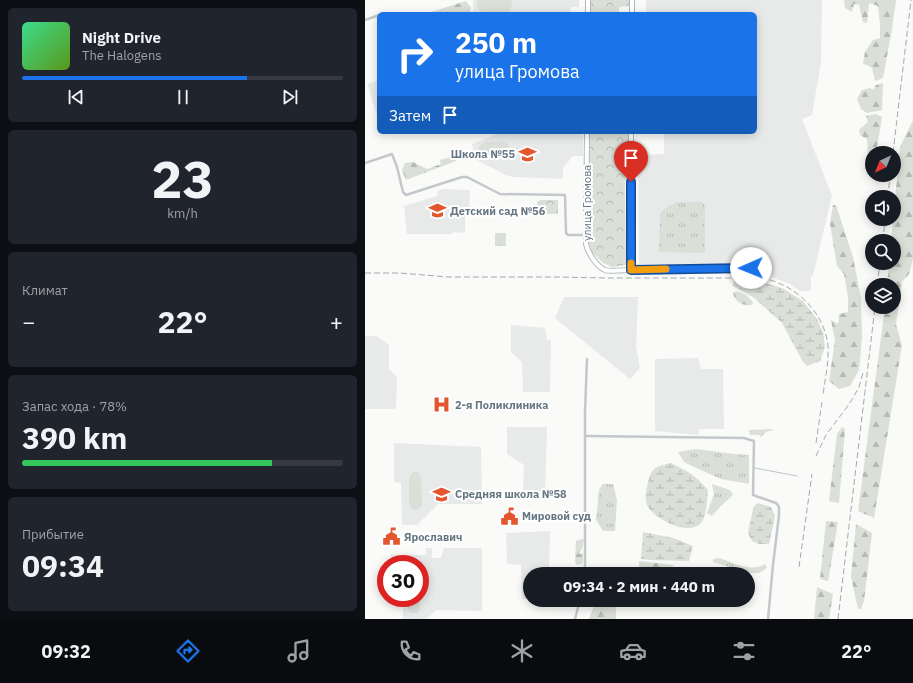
<!DOCTYPE html>
<html lang="ru">
<head>
<meta charset="utf-8">
<style>
	body { margin:0; font-family:"IBM Plex Sans",sans-serif; background:#20242c; color:#f1f3f6; height:100vh; display:flex; flex-direction:column; font-size:15px; white-space:nowrap }
	* { box-sizing:border-box; margin:0 }
	p { font-size:13px; color:#9ea1a6 }
	.icon { flex:none; width:22px; height:22px; fill:none; stroke:currentColor; stroke-width:2; stroke-linecap:round; stroke-linejoin:round }
	.map { position:relative; flex:1; overflow:hidden }
	.sheet { display:flex; flex-direction:column; gap:8px; padding:8px; background:#0d0f14; width:365px }
	.sheet>* { flex:none }
	.guide { position:absolute; left:12px; top:12px; width:380px; height:122px; border-radius:6px; box-shadow:0 2px 10px #0003; background:#1a73e8; color:#fff; overflow:hidden }
	.needle { width:26px; rotate:223deg }
	.buttons { position:absolute; left:500px; top:146px; display:grid; gap:8px }
	.buttons a { display:grid; place-items:center; width:36px; height:36px; border-radius:50%; background:#171b24; box-shadow:0 2px 10px #0003; font-size:20px }
	.speed { position:absolute; left:12px; top:555px; display:flex; gap:8px; font-size:20px; font-weight:700; text-align:center }
	.speed>* { display:grid; place-content:center; width:52px; height:52px; border-radius:50%; background:#171b24; box-shadow:0 2px 10px #0003; line-height:1 }
	.speed .limit { border:6px solid #d22; background:#fff; color:#111 }
	.pin { position:absolute; display:grid; place-items:center; width:34px; height:34px; color:#fff; margin:-41px -17px; border-radius:50% 50% 50% 0; rotate:-45deg; box-shadow:0 0 4px #0007 }
	.pin .icon { rotate:45deg }
	.me { position:absolute; width:44px; margin:-22px; rotate:269deg; stroke-linejoin:round; filter:drop-shadow(0 0 3px #0008) }
	.turn { display:flex; align-items:center; gap:14px; height:84px; padding:0 12px; font-size:18px }
	.turn .icon { width:52px; height:52px; stroke-width:2.5 }
	.turn b { display:block; font-size:28px; line-height:34px }
	.then { display:flex; align-items:center; height:38px; padding:0 12px; background:#0003; gap:8px; font-size:15px }
	.big { font-size:30px; font-weight:700; line-height:1.1 }
	.sheet .card { flex:1; display:flex; flex-direction:column; justify-content:center; gap:6px; min-width:0; padding:0 14px; border-radius:6px; background:#20242c }
	.sheet .dial { align-items:center; gap:0 }
	.dial b { font-size:52px; line-height:1 }
	.song { display:flex; align-items:center; gap:12px }
	.cover { width:48px; height:48px; border-radius:6px; background:linear-gradient(135deg,hsl(150 70% 55%),hsl(90 70% 35%)) }
	.played { height:4px; border-radius:2px; background:linear-gradient(90deg,#1a73e8 70%,#363941 70%) }
	.keys { display:flex; justify-content:space-around; direction:ltr }
	.heat { display:flex; justify-content:space-between; align-items:center; font-size:22px; direction:ltr }
	.charge { height:6px; border-radius:3px; background:linear-gradient(90deg,#34c759 78%,#363941 0) }
	.trip { position:absolute; left:158px; top:567px; width:232px; height:40px; border-radius:20px; background:#171b24; box-shadow:0 2px 10px #0003; font-weight:700; line-height:40px; text-align:center }
	.menu { display:flex; height:64px; justify-content:space-around; align-items:center; background:#090b0e; color:#9ea1a6 }
	.menu .icon { width:28px; height:28px }
	.menu .selected { color:#1a73e8 }
	.menu b { font-size:18px; color:#f1f3f6 }
	main { display:flex; flex:1; min-height:0 }
	.map>svg:first-child { display:block }
</style>
</head>
<body>
<main>
<section class="sheet">
<div class="card">
<div class="song"><i class="cover"></i><div><b>Night Drive</b><p>The Halogens</p></div></div>
<div class="played"></div>
<div class="keys"><svg class="icon" aria-label="previous" viewBox="0 0 24 24"><path d="M18 5L8 12l10 7zM5 5v14"/></svg><svg class="icon" aria-label="pause" viewBox="0 0 24 24"><path d="M8 5v14M16 5v14"/></svg><svg class="icon" aria-label="next" viewBox="0 0 24 24"><path d="M6 5l10 7-10 7zM19 5v14"/></svg></div>
</div>
<div class="card dial"><b>23</b><p>km/h</p></div>
<div class="card"><p>Климат</p>
<div class="heat"><a>−</a><b class="big">22°</b><a>+</a></div>
</div>
<div class="card"><p>Запас хода · 78%</p><b class="big">390 km</b><div class="charge"></div></div>
<div class="card"><p>Прибытие</p><b class="big">09:34</b></div>
</section>
<div class="map">
<svg width="548" height="619" viewBox="0 0 548 619">
	<defs>
		<pattern id="grass-tufts" width="24" height="20" patternUnits="userSpaceOnUse"><rect width="24" height="20" fill="#dadfd7"/><path d="M3 7l-1-3M5 7V3M7 7l1-3M15 17l-1-3M17 17v-4M19 17l1-3" fill="none" stroke="#b4b9b4"/></pattern>
		<pattern id="forest-firs" width="22" height="20" patternUnits="userSpaceOnUse"><rect width="22" height="20" fill="#dadfd7"/><path d="M5 1l3.5 6h-7zM16 11l3.5 6h-7z" fill="#b4b9b4"/></pattern>
		<pattern id="wetland-marsh" width="20" height="14" patternUnits="userSpaceOnUse"><rect width="20" height="14" fill="#dadfd7"/><path d="M1 5h8M5 5V1M11 12h8M15 12V8" fill="none" stroke="#b4b9b4"/></pattern>
		<pattern id="park-crowns" width="20" height="18" patternUnits="userSpaceOnUse"><rect width="20" height="18" fill="#dadfd7"/><path d="M2 6a3 3 0 1 1 6 0M12 15a3 3 0 1 1 6 0" fill="none" stroke="#b4b9b4"/></pattern>
	</defs>
	<rect width="100%" height="100%" fill="#fafaf8"/>
	<g fill="#e8e9e9">
		<polygon points="108,0 214,0 214,7 206,7 205,13 204,14 108,14"/>
		<polygon points="281,0 457,0 456,63 447,115 437,119 467,196 448,275 446,276 446,291 435,291 425,284 409,278 385,276 385,266 295,266 295,264 274,264 273,155 299,154 299,132 390,132 390,14 281,14"/>
		<polygon points="14,80 14,117 13,118 2,84"/>
		<polygon points="137,132 218,132 218,156 208,156 198,168 198,179 148,177 141,175 110,159 107,144"/>
		<polygon points="77,189 105,190 104,215 100,215 100,233 88,232 87,234 42,234 39,206 72,196 72,191"/>
		<polygon points="199,297 273,297 271,347 275,368 265,379 190,318"/>
		<polygon points="146,325 180,328 182,340 186,340 185,392 158,392 157,362 146,352"/>
		<polygon points="0,336 12,336 24,345 24,369 32,378 31,408 30,409 0,409"/>
		<polygon points="333,358 336,369 358,369 359,429 335,429 334,430 334,435 290,431 290,359"/>
		<polygon points="142,427 182,427 180,495 158,495 159,465 142,454"/>
		<polygon points="29,443 116,447 117,504 73,504 52,525 37,525 36,483 29,482"/>
		<polygon points="185,531 184,574 165,574 165,599 157,599 156,565 142,564 141,533"/>
		<polygon points="61,548 67,548 67,558 76,558 79,548 117,548 117,611 71,610 62,619 38,619 38,598 55,598 55,564 26,564 26,555 58,555 61,554"/>
	</g>
	<g fill="url(#grass-tufts)">
		<polygon points="311,202 336,202 338,203 340,207 340,253 294,252 295,214 298,210"/>
		<polygon points="408,429 408,430 401,432 396,437 394,435 385,435 384,430"/>
		<polygon points="331,449 369,454 384,455 384,484 356,479 329,467 319,462 313,452"/>
		<polygon points="238,484 248,484 252,500 250,531 238,531 231,520 234,490"/>
		<polygon points="347,484 365,490 368,495 356,506 347,516 342,513 349,494"/>
		<path d="M 355,558 C 368,563 386,573 400,564 L 402,568 L 394,573 L 384,573 L 348,562 L 348,559 Z"/>
	</g>
	<g fill="url(#forest-firs)">
		<polygon points="479,0 531,0 527,29 518,78 510,81 507,68 502,65 498,64 500,52 508,40 515,38 515,25 513,6 504,3 502,23 498,22 494,5 489,4 487,12 480,8"/>
		<polygon points="101,1 106,8 105,14 60,14"/>
		<polygon points="518,83 517,110 502,113 496,109 492,99 497,90 505,88 508,90 511,85"/>
		<polygon points="511,114 517,117 511,153 507,153 507,157 503,157 502,139 495,135 494,130 503,122 501,116"/>
		<polygon points="548,120 548,259 544,274 537,282 531,324 537,345 509,518 493,511 520,307 529,307 529,285 522,285 524,263 529,263 529,241 526,241 535,147"/>
		<polygon points="89,156 91,161 41,180 37,170 40,163 48,162 62,169 76,164 75,160"/>
		<polygon points="468,205 471,205 488,257 496,298 497,338 494,370 485,386 474,389 464,381 470,340 466,320 473,324 474,314 483,312 483,297 479,274 472,266 465,224"/>
		<path d="M 372,291 L 381,295 L 388,302 L 387,305 C 377,306 370,302 368,293 Z"/>
		<polygon points="477,427 480,429 474,503 464,501 472,434"/>
		<polygon points="461,521 473,522 463,581 455,579"/>
		<polygon points="491,524 507,533 499,601 496,609 493,609 486,577"/>
		<polygon points="217,539 219,539 217,549 213,554 218,553 218,560 217,564 212,565 210,562 211,541"/>
		<polygon points="274,561 309,565 302,572 293,574 274,574"/>
		<polygon points="452,587 468,594 464,619 449,619"/>
		<polygon points="231,600 249,600 251,611 251,619 224,619"/>
	</g>
	<g fill="url(#wetland-marsh)">
		<polygon points="369,281 397,282 417,288 438,301 452,319 458,332 460,347 455,361 442,366 437,360 417,323 388,297 368,286"/>
		<path d="M 306,463 C 323,471 331,476 343,490 C 342,499 342,511 338,520 C 328,539 291,520 283,507 C 279,500 281,490 283,483 C 286,467 291,467 306,463 Z"/>
		<polygon points="393,503 406,507 410,516 404,544 394,544 387,541 383,533 388,509 390,505"/>
		<polygon points="278,532 308,538 328,546 324,561 286,560 276,559"/>
	</g>
	<g fill="url(#park-crowns)">
		<polygon points="225,0 265,0 265,6 254,7 254,14 226,14"/>
		<polygon points="224,132 264,132 264,179 260,180 261,265 247,267 238,263 227,252 224,243"/>
		<polygon points="176,200 193,200 193,214 172,214 172,202"/>
		<rect x="130" y="233" width="11" height="13"/>
	</g>
	<g fill="#dadfd7">
		<path d="M 113,0 L 146,0 L 148,4 C 147,5 145,10 145,11 C 142,14 122,14 118,12 C 114,11 113,8 111,5 Z"/>
		<path d="M 121,142 C 128,142 143,139 145,148 C 145,152 143,155 141,157 L 119,157 L 116,156 L 113,150 L 115,145 Z"/>
		<path d="M 49,472 L 52,472 L 55,475 L 56,477 L 57,506 C 53,509 51,511 46,508 L 44,503 L 44,479 L 46,474 Z"/>
		<polygon points="43,598 55,598 55,609 52,613 47,613 43,609"/>
	</g>
	<g fill="none" stroke-linecap="round" stroke-linejoin="round">
		<polyline stroke="#bbc7cb" stroke-width="1" points="390,468 432,476"/>
		<defs>
			<g id="secondary">
				<polyline points="223,0 223,14"/>
				<polyline points="267,14 267,0"/>
				<path d="M 222,132 L 221,244 C 223,253 232,267 240,270 C 246,272 260,270 266,270 L 266,132"/>
			</g>
		</defs>
		<use href="#secondary" stroke="#b3babf" stroke-width="6"/>
		<g stroke="#c3c8cc" stroke-width="2.5">
			<polyline points="17,14 18,14"/>
			<polyline points="0,20 14,15"/>
			<polyline points="0,163 27,154 32,167 38,192 41,195 97,177 102,177 135,194 200,195 201,233 203,235 221,235"/>
			<polyline points="266,270 389,269"/>
			<polyline points="221,436 379,438 389,441 388,495 411,503 414,507 414,515 408,565 403,619"/>
			<polyline points="220,574 220,412 222,359"/>
			<polyline points="210,619 215,600"/>
		</g>
		<use href="#secondary" stroke="#fff" stroke-width="4"/>
		<g stroke="#a2aab0" stroke-width="1" stroke-dasharray="6 3" stroke-linecap="butt">
			<polyline points="528,153 546,0"/>
			<polyline points="523,197 525,175"/>
			<polyline points="518,241 520,219"/>
			<path d="M 0,273 L 35,273 L 83,277 L 192,277 L 242,278 L 381,278 C 391,278 402,278 411,282 C 438,292 460,317 463,346 C 464,362 460,379 458,395"/>
			<polyline points="512,285 515,263"/>
			<polyline points="451,443 457,402"/>
			<polyline points="451,456 461,435 482,407 488,398 494,387 498,373"/>
			<polyline points="434,567 447,474"/>
			<polyline points="473,619 510,307"/>
		</g>
	</g>
	<g fill="none" stroke-linecap="round" stroke-linejoin="round">
		<defs>
			<polyline id="route" points="266,182 266,270 386,268"/>
		</defs>
		<use href="#route" stroke="#114b97" stroke-width="10"/>
		<use href="#route" stroke="#1a73e8" stroke-width="7"/>
		<polyline stroke="#f59e0b" stroke-width="7" points="266,263 266,270 301,269"/>
	</g>
	<defs>
		<symbol id="school-bare" viewBox="-9 -9 18 18"><path d="M0-5L7-2L0 1L-7-2ZM-4 1L0 2.5L4 1V4Q0 6-4 4Z" fill="#e4572e" stroke="#fff" stroke-width="2.5" paint-order="stroke"/></symbol>
		<symbol id="hospital-bare" viewBox="-9 -9 18 18"><path d="M-5-5h3v3.5h4V-5h3V5h-3V1.5h-4V5h-3Z" fill="#e4572e" stroke="#fff" stroke-width="2.5" paint-order="stroke"/></symbol>
		<symbol id="civic-bare" viewBox="-9 -9 18 18"><path d="M-.6-6.5H3V-4.5H.6V-3L4-1V1h2V6H-6V1h2V-1L-.6-3ZM-1.2 2.5V6h2.4V2.5Z" fill="#e4572e" stroke="#fff" stroke-width="2.5" paint-order="stroke"/></symbol>
	</defs>
	<g fill-rule="evenodd">
		<use href="#school-bare" x="150" y="142" width="25" height="25"/>
		<use href="#school-bare" x="60" y="198" width="25" height="25"/>
		<use href="#hospital-bare" x="64" y="392" width="25" height="25"/>
		<use href="#school-bare" x="64" y="482" width="25" height="25"/>
		<use href="#civic-bare" x="132" y="504" width="25" height="25"/>
		<use href="#civic-bare" x="14" y="524" width="25" height="25"/>
	</g>
	<g text-anchor="middle" stroke-width="4" stroke-linejoin="round" paint-order="stroke">
		<g font-size="11" font-weight="bold" fill="#657683" stroke="#fff" text-anchor="start">
			<text x="150" y="158" text-anchor="end">Школа №55</text>
			<text x="85" y="215">Детский сад №56</text>
			<text x="90" y="409">2-я Поликлиника</text>
			<text x="90" y="498">Средняя школа №58</text>
			<text x="157" y="520">Мировой суд</text>
			<text x="39" y="541">Ярославич</text>
		</g>
		<g font-size="11" fill="#657683" stroke="#fff">
			<text transform="translate(222 203) rotate(-90)" y="4">улица Громова</text>
		</g>
	</g>
</svg>
<div class="buttons">
<a><svg class="needle" viewBox="-14 -14 28 28"><path d="M0-13l5 13h-10z" fill="#e53935"/><path d="M0 13l5-13h-10z" fill="#9ea1a6"/></svg></a>
<a><svg class="icon" aria-label="sound" viewBox="0 0 24 24"><path d="M4 9h4l5-4v14l-5-4H4zM17 9q2 3 0 6"/></svg></a>
<a><svg class="icon" aria-label="search" viewBox="0 0 24 24"><circle cx="10" cy="10" r="6"/><path d="M15 15l6 6"/></svg></a>
<a><svg class="icon" aria-label="layers" viewBox="0 0 24 24"><path d="M12 4l9 5-9 5-9-5zM3 14l9 5 9-5"/></svg></a>
</div>
<div class="speed"><div class="limit">30</div></div>
<div class="pin" style="left:266px;top:182px;background:#d93025"><svg class="icon" aria-label="arrive" viewBox="0 0 24 24"><path d="M6 21V4h12l-3 4 3 4H6"/></svg></div>
<svg class="me" style="left:386px;top:268px" viewBox="-20 -20 40 40"><circle r="19" fill="#fff"/><path d="M0-13L10 11 0 6-10 11z" fill="#1a73e8"/></svg>
<div class="trip">09:34 · 2 мин · 440 m</div>
<div class="guide">
<div class="turn"><svg class="icon" aria-label="right" viewBox="0 0 24 24"><path d="M7 20v-9h11M14 6l5 5-5 5"/></svg><div><b>250 m</b>улица Громова</div></div>
<div class="then">Затем<svg class="icon" aria-label="arrive" viewBox="0 0 24 24"><path d="M6 21V4h12l-3 4 3 4H6"/></svg></div>
</div>
</div>
</main>
<nav class="menu">
<b>09:32</b>
<svg class="icon selected" aria-label="directions" viewBox="0 0 24 24"><path d="M12 3l9 9-9 9-9-9zM9 14v-3h6M13 9l2 2-2 2"/></svg>
<svg class="icon" aria-label="music" viewBox="0 0 24 24"><path d="M9 18V5l10-2v13"/><circle cx="6" cy="18" r="3"/><circle cx="16" cy="16" r="3"/></svg>
<svg class="icon" aria-label="phone" viewBox="0 0 24 24"><path d="M5 4h4l2 5-3 2q2 4 5 5l2-3 5 2v4C11 20 4 13 5 4z"/></svg>
<svg class="icon" aria-label="climate" viewBox="0 0 24 24"><path d="M12 3v18M4 7l16 10M4 17L20 7"/></svg>
<svg class="icon" aria-label="car" viewBox="0 0 24 24"><path d="M5 17H2v-5l4-1 3-4h7l3 4 3 1v5h-3M9 17h6M6 11h13"/><circle cx="7" cy="17" r="2"/><circle cx="17" cy="17" r="2"/></svg>
<svg class="icon" aria-label="filters" viewBox="0 0 24 24"><path d="M4 7h16M4 17h16"/><circle cx="9" cy="7" r="2"/><circle cx="15" cy="17" r="2"/></svg>
<b>22°</b>
</nav>
</body>
</html>
